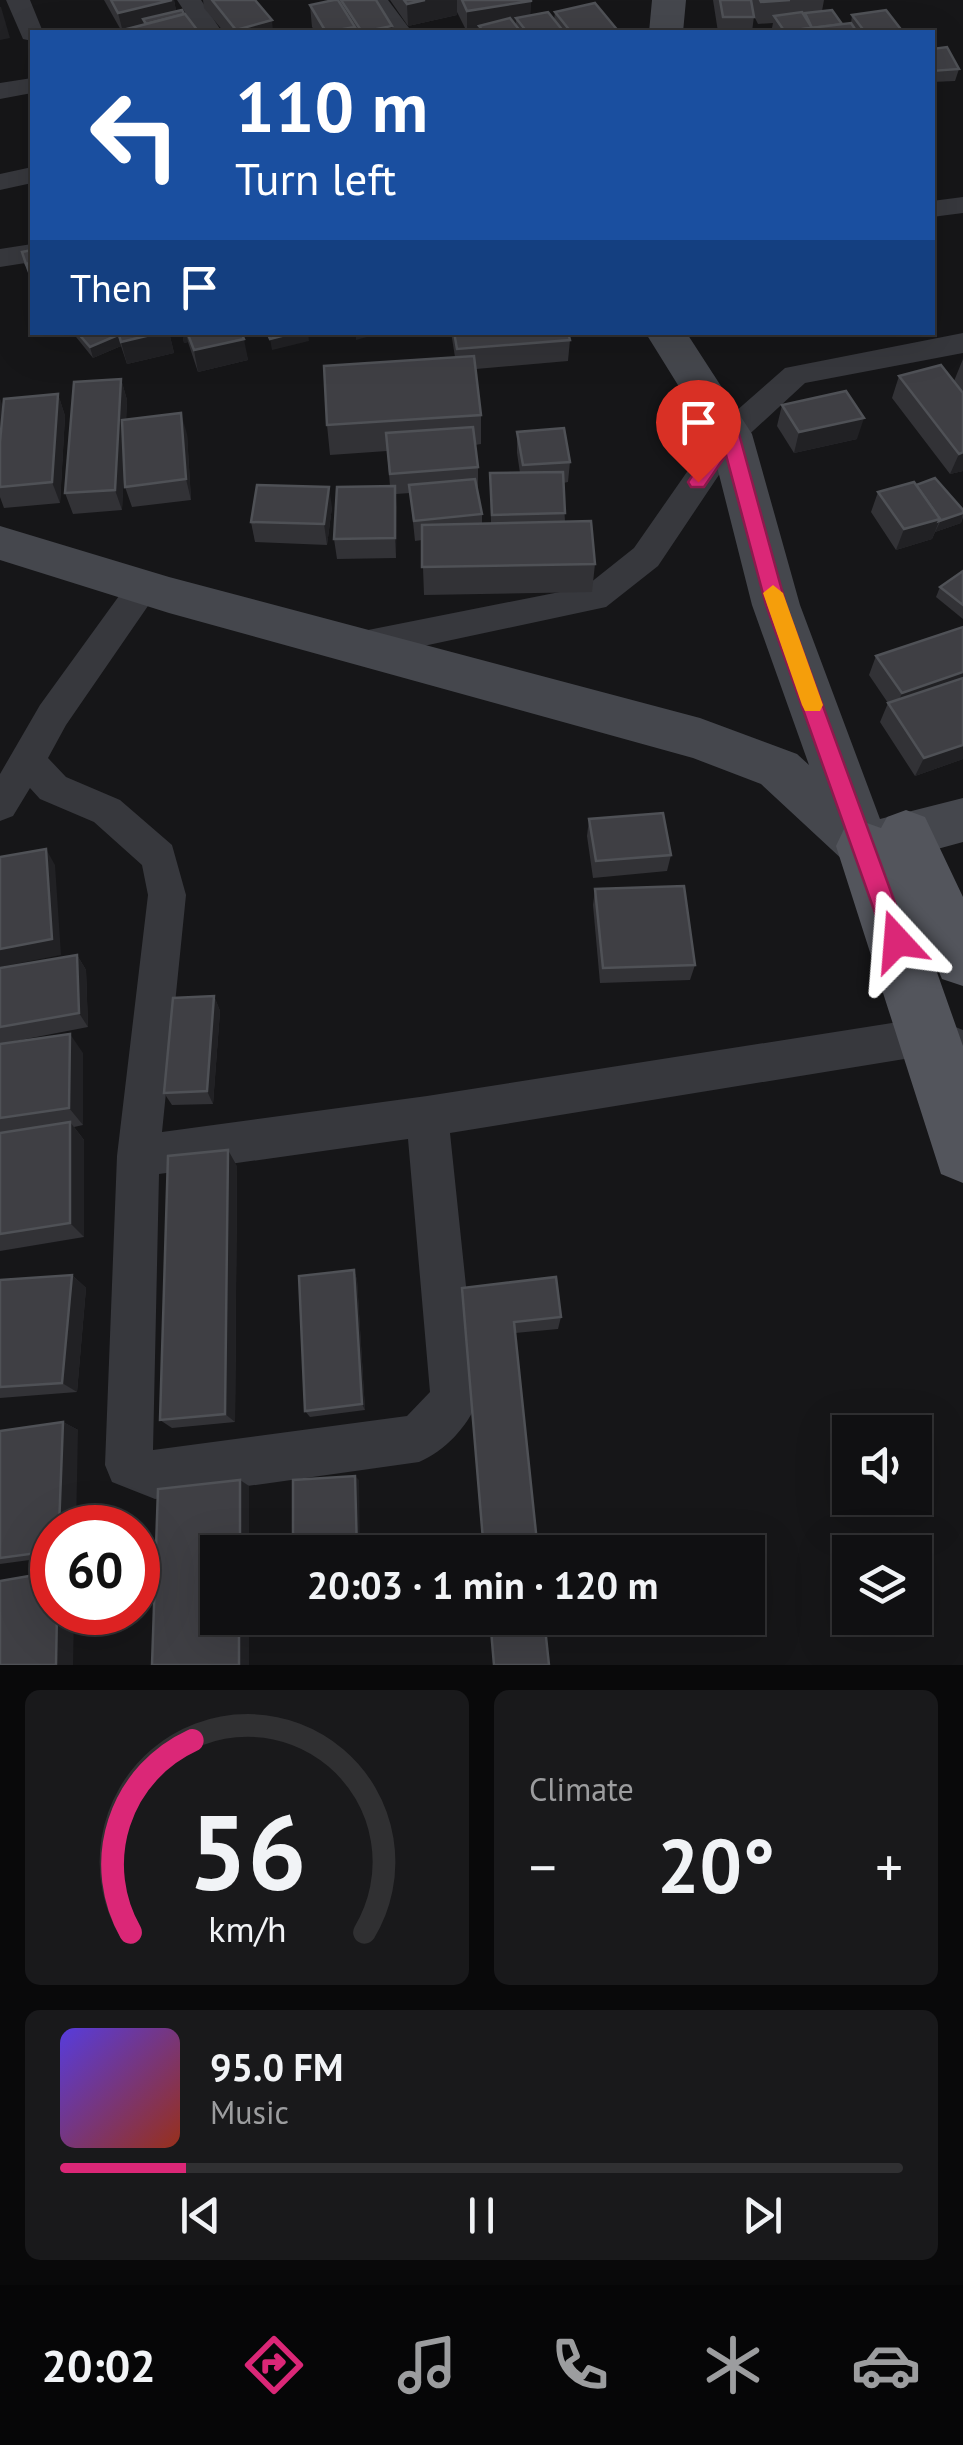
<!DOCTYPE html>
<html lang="en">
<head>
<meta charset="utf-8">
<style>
	body { margin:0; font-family:"PT Sans",sans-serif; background:#19191b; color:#f1f3f6; height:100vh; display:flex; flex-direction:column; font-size:38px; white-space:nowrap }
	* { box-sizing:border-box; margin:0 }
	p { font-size:32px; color:#9c9d9f }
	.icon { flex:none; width:55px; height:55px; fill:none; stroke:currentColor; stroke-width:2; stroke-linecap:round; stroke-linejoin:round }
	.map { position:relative; height:1665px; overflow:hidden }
	.panel { display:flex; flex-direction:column; gap:25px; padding:25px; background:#09090a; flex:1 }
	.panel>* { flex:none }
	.guide { position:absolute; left:30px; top:30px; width:905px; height:305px; border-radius:0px; box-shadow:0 10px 40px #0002,0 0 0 2px #303032; background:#1a4fa0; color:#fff; overflow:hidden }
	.tools { position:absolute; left:832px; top:1415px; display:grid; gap:20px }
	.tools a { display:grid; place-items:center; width:100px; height:100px; border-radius:0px; background:#101012; box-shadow:0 10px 40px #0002,0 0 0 2px #303032; font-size:50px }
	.speed { position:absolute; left:30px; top:1505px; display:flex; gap:20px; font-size:50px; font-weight:700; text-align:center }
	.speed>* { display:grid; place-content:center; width:130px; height:130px; border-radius:50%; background:#101012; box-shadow:0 10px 40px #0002,0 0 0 2px #303032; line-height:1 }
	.speed .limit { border:15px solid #d22; background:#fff; color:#111 }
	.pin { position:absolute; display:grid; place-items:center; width:85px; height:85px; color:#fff; margin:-102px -42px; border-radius:50% 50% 50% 0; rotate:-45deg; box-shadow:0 0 10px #0007 }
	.pin .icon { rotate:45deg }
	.me { position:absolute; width:110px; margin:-55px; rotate:341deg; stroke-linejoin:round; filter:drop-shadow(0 0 8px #0008) }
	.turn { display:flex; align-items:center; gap:35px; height:210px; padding:0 40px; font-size:45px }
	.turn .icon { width:130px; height:130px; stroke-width:2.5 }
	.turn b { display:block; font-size:70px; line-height:85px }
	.then { display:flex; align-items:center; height:95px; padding:0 40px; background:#0003; gap:20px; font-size:38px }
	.big { font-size:75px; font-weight:700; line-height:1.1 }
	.panel .widget { flex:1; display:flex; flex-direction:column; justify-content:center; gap:15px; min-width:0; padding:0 35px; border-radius:15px; background:#19191b }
	.panel .dial { align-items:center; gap:0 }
	.dial svg { height:260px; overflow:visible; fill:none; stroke:#303032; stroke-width:7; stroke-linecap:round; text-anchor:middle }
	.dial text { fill:#f1f3f6; stroke:none }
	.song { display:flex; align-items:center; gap:30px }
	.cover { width:120px; height:120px; border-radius:15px; background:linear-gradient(135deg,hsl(250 70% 55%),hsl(10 70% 35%)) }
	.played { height:10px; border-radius:5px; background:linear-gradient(90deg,#db2777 15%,#303032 15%) }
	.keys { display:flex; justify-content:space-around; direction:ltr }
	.heat { display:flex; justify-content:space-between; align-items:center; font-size:55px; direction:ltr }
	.panel .tiles { flex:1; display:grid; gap:25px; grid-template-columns:1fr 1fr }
	.widget:last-child { grid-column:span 2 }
	.trip { position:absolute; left:200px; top:1535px; width:565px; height:100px; border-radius:0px; background:#101012; box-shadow:0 10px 40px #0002,0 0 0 2px #303032; font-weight:700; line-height:100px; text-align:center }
	.tab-bar { display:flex; height:160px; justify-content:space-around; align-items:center; background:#060607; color:#9c9d9f }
	.tab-bar .icon { width:70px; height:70px }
	.tab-bar .selected { color:#db2777 }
	.tab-bar b { font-size:45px; color:#f1f3f6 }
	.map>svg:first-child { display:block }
</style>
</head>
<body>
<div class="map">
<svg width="963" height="1665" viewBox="0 0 963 1665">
	<rect width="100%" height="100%" fill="#161618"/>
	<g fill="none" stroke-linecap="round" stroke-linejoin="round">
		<g fill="#37383d" fill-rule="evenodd">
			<polygon points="6,0 30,0 43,32 32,32 32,41 23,39"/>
			<polygon points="177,0 201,0 222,32 198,32"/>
			<polygon points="364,0 388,0 412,32 388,32"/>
			<polygon points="32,78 32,93 0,99 0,83"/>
			<polygon points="32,167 32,183 0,190 0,174"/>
			<polygon points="963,197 963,213 932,217 932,201"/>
			<polygon points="32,244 32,262 0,267 0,249"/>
			<polygon points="963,333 963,353 805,383 741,442 658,566 606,607 358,660 346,656 341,646 346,636 358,632 585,587 634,548 719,426 785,368"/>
			<path d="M 144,574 L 156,578 L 161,587 L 66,725 L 48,758 L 66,777 L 120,800 L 172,845 L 186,895 L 162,1132 L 427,1096 L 930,1017 L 963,1030 L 963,1069 L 929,1055 L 450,1133 L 478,1401 C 467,1427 445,1451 419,1462 L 155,1499 L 112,1482 L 105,1465 L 117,1156 L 148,895 L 142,865 L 94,822 L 40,799 L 30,788 L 13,816 L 0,821 L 0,774 L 40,705 L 132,578 ZM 408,1139 L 430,1392 L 407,1416 L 153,1450 L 159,1174 Z"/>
		</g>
		<g fill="#45474d" fill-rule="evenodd">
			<polygon points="652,0 686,0 683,32 649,32"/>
			<polygon points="645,332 686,332 752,434 800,605 880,819 963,798 963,842 864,869 845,862 761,784 693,758 169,613 0,560 0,526 169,577 700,718 797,754 809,765 752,605 709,435"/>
		</g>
		<polygon fill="#53555c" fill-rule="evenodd" points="906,810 925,817 963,897 963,986 942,979 927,944 963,1046 963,1183 941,1174 836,846 844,829 864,822 881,828 887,817"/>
	</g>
	<g fill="#323236">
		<polygon points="104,0 174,0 176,11 198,32 122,32"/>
		<polygon points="203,0 255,0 273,32 224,32 204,8"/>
		<polygon points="340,0 341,0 393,32 316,32 312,27 310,5 340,4"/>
		<polygon points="390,0 531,0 530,15 554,20 555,12 619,32 479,32 479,31 467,32 457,12 457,15 408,26"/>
		<polygon points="713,0 824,0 822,11 842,24 851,24 852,15 903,32 775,32 772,28 773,23 758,24 754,16 752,32 718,32"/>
		<polygon points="932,49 959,69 955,81 932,82"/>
		<polygon points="72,332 115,332 117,335 117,332 169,332 174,353 127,364 118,337 121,346 93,358"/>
		<polygon points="182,332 241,332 248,360 198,372 188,342 184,343"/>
		<polygon points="451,332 568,332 570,340 568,361 476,369 481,415 481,444 475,445 478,467 478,488 477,488 482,514 482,523 491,523 490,473 520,473 517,453 517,432 570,462 568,482 563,483 565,522 595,564 592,592 424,595 422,540 415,541 410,493 396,494 396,558 337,559 334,539 390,486 387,451 330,455 327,425 455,357"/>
		<polygon points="963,359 963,471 950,474 892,398 899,376 954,381"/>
		<polygon points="121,379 127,400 126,420 187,434 191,500 132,507 125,487 124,460 122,510 73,514 65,493"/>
		<polygon points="58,394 65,416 60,503 4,508 0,497 0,399 3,414"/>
		<polygon points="782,405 857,439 794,453 777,426"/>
		<polygon points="878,492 963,510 963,517 961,523 935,532 932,539 896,550 871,512"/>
		<polygon points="332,507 327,545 255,542 251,522"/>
		<polygon points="963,571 963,619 936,597 940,587"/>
		<polygon points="963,627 963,759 915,776 880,722 888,703 869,675 876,656"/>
		<polygon points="589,819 671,855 667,871 593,878 587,836"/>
		<polygon points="595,889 695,965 690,980 600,983 593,905"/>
		<polygon points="77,955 86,970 88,1027 0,1044 0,968"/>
		<polygon points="214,996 220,1011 213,1104 172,1105 164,1093"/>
		<polygon points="0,1044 83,1053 83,1125 74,1127 84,1140 84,1237 0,1251"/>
		<polygon points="237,1166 235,1422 172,1428 160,1420"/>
		<polygon points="354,1270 357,1280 365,1410 310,1417 305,1411"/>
		<polygon points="72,1275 86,1288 77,1392 0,1398 0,1280"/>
		<polygon points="462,1288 561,1317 558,1329 515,1333"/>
		<polygon points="63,1422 78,1430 52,1528 52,1557 0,1564 0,1431"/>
	</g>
	<g fill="#212124">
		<polygon points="174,0 178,21 143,19 145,29 127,29 128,32 123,32 118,13"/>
		<polygon points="425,0 457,0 457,15 408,26 407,4"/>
		<polygon points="531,1 530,23 516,18 516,25 482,30 479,26 479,31 467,32 467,11"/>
		<polygon points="0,7 1,7 10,38 0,40"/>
		<polygon points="272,20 273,32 236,32 236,30"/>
		<polygon points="392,26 393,32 362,32"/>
		<polygon points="355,27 355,32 330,32"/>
		<polygon points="163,332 169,332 174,353 127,364 121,342"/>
		<polygon points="182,332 186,332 188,342 184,343"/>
		<polygon points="297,332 308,332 309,341 272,350 270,339"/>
		<polygon points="356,332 378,332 378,334 356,340"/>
		<polygon points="118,335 121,346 93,358 90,347"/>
		<polygon points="244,339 248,360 198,372 194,350"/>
		<polygon points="121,379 127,400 122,510 115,490"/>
		<polygon points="58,394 65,416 60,503 52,482"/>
		<polygon points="0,399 2,404 5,444 0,445"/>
		<polygon points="181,413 187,434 191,500 186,479"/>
		<polygon points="864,418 857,439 794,453 799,432"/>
		<polygon points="963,452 963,471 950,474 959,454"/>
		<polygon points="395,486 397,507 396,558 395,538"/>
		<polygon points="329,487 332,507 327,545 324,524"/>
		<polygon points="963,513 961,523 935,532 940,522"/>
		<polygon points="940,519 932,539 896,550 904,529"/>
		<polygon points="963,672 963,688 894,712 902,693"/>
		<polygon points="963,745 963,759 915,776 924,758"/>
		<polygon points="46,849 55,865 61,955 0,967 0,949"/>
		<polygon points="77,955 86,970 88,1027 79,1013"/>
		<polygon points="214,996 220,1011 213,1104 207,1091"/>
		<polygon points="70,1034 83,1053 83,1125 69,1108"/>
		<polygon points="70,1122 84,1140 84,1237 70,1223"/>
		<polygon points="228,1150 237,1166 235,1422 225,1414"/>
		<polygon points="354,1270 357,1280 365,1410 362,1404"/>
		<polygon points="72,1275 86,1288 77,1392 62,1383"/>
		<polygon points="63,1422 78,1430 76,1528 59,1528"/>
		<polygon points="355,1476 359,1480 360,1552 357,1552"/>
		<polygon points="240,1480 249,1486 249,1552 240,1552"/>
		<polygon points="57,1612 74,1612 73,1665 56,1665"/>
		<rect x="239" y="1618" width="10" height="47"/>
	</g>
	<g fill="#3f3f44" stroke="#4f5156" stroke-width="2.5">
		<polygon points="111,0 172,0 118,13"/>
		<polygon points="212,0 255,0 272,20 236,30"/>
		<polygon points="334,0 338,0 355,27 326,32 310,5"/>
		<polygon points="341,0 376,0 392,26 362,32"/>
		<polygon points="404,0 425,0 407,4"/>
		<polygon points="462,0 531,0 531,1 467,11"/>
		<polygon points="720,0 751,0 754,17 723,17"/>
		<polygon points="760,0 790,0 761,2"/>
		<polygon points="595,3 619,32 571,32 555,12"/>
		<polygon points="182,10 184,14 146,24 143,19"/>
		<polygon points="832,10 842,24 812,28 805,13"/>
		<polygon points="886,10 903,32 865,32 852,15"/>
		<polygon points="548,12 564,32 527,32 516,18"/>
		<polygon points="802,12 812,28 794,30 794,32 785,32 774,16"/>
		<polygon points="185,14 198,31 130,32 127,29"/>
		<polygon points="510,18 521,32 484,32 479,26"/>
		<polygon points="851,23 857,32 795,32 794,30"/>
		<polygon points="947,47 959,69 932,71 932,49"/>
		<polygon points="32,250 32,263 26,264 22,252"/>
		<polygon points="32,263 32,280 26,264"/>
		<polygon points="77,332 115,332 118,335 90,347"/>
		<polygon points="118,332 163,332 121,342"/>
		<polygon points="187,332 241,332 244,339 194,350"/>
		<polygon points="267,332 297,332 270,339"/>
		<polygon points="454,332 568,332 570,340 457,349"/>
		<polygon points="474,356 481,415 327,425 324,366"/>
		<polygon points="941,365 963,393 963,452 959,454 899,376"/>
		<polygon points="121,379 115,490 65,493 74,382"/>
		<polygon points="846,391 864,418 799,432 782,405"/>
		<polygon points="58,394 52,482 0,487 0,442 4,399"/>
		<polygon points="181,413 186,479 125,487 122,420"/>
		<polygon points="473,427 478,467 390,474 386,433"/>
		<polygon points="564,428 570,462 523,465 517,432"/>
		<polygon points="563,472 565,513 492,515 490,473"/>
		<polygon points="935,478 963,510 963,513 939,521 940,519 916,485"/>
		<polygon points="475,479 482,514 414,521 409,485"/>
		<polygon points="914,482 940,519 904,529 878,492"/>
		<polygon points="257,485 329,487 324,524 251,522"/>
		<polygon points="395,486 395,538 334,539 337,487"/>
		<polygon points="591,521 595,564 422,567 422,525"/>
		<polygon points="963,571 963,605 940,587"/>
		<polygon points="963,627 963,672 902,693 876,656"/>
		<polygon points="963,678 963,745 924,758 888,703"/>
		<polygon points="663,813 671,855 596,861 589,819"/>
		<polygon points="46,849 52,939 0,949 0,857"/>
		<polygon points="684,886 695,965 603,968 595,889"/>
		<polygon points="77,955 79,1013 0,1027 0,968"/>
		<polygon points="214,996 207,1091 164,1093 173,998"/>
		<polygon points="70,1034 69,1108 0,1118 0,1044"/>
		<polygon points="70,1122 70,1223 0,1234 0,1133"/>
		<polygon points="228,1150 225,1414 160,1420 168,1156"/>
		<polygon points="354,1270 362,1404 305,1411 299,1276"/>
		<polygon points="72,1275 62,1383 0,1387 0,1280"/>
		<polygon points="556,1277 561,1317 514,1322 538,1552 484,1552 462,1288"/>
		<polygon points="63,1422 59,1528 52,1528 52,1551 0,1558 0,1431"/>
		<polygon points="355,1476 357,1552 293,1552 293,1480"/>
		<polygon points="240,1480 240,1552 218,1552 218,1618 239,1618 239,1665 152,1665 158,1489"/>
		<polygon points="52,1572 52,1612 57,1612 56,1665 0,1665 0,1581"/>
		<polygon points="490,1618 544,1618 549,1665 494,1665"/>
	</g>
	<polygon fill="#db2777" stroke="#8e194d" stroke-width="2.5" points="730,428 739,434 786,605 909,941 905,949 897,952 888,949 885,941 766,605 726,455 704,487 691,487 688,482 723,430"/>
	<polygon fill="#f59e0b" points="773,585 783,593 823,705 820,711 805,711 802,705 763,593"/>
</svg>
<div class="tools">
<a><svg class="icon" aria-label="sound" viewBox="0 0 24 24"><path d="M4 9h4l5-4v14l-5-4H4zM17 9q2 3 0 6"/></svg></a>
<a><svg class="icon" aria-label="layers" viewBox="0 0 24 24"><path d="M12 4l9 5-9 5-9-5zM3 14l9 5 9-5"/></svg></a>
</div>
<div class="speed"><div class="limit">60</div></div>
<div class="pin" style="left:698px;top:482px;background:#d93025"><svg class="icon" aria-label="arrive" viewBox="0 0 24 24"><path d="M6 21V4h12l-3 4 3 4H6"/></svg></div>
<svg class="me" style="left:897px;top:941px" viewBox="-20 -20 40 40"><path d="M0-17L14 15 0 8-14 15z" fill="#db2777" stroke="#fff" stroke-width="4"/></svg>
<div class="trip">20:03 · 1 min · 120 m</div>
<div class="guide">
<div class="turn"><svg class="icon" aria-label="left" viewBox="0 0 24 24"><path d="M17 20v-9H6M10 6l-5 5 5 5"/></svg><div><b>110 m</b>Turn left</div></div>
<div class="then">Then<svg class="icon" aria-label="arrive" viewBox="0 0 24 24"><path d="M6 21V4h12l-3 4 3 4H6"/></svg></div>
</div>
</div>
<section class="panel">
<div class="tiles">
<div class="widget dial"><svg viewBox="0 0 100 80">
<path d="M14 69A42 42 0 1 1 86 69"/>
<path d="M14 69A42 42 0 0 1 33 10" stroke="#db2777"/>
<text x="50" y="56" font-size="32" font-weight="700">56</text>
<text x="50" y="72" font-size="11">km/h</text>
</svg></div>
<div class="widget"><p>Climate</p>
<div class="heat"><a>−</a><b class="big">20°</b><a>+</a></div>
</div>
<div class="widget">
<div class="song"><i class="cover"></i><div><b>95.0 FM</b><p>Music</p></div></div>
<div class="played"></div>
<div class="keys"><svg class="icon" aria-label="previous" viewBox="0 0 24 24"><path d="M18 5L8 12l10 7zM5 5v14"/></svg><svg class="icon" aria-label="pause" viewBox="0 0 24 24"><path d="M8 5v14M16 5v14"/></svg><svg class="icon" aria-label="next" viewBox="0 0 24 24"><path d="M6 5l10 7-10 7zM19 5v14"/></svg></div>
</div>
</div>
</section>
<nav class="tab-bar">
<b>20:02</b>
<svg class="icon selected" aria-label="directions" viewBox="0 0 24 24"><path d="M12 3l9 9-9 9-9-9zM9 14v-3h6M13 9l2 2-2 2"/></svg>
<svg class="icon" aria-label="music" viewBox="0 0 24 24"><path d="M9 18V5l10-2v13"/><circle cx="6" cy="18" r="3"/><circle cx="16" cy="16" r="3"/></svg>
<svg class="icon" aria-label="phone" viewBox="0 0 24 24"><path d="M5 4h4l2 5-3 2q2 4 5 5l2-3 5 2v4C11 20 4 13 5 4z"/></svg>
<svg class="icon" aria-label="climate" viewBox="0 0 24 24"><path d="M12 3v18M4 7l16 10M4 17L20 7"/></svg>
<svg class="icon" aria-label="car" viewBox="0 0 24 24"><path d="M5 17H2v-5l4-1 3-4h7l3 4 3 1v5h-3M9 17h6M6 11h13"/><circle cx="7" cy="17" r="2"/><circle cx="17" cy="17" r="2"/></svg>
</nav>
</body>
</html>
